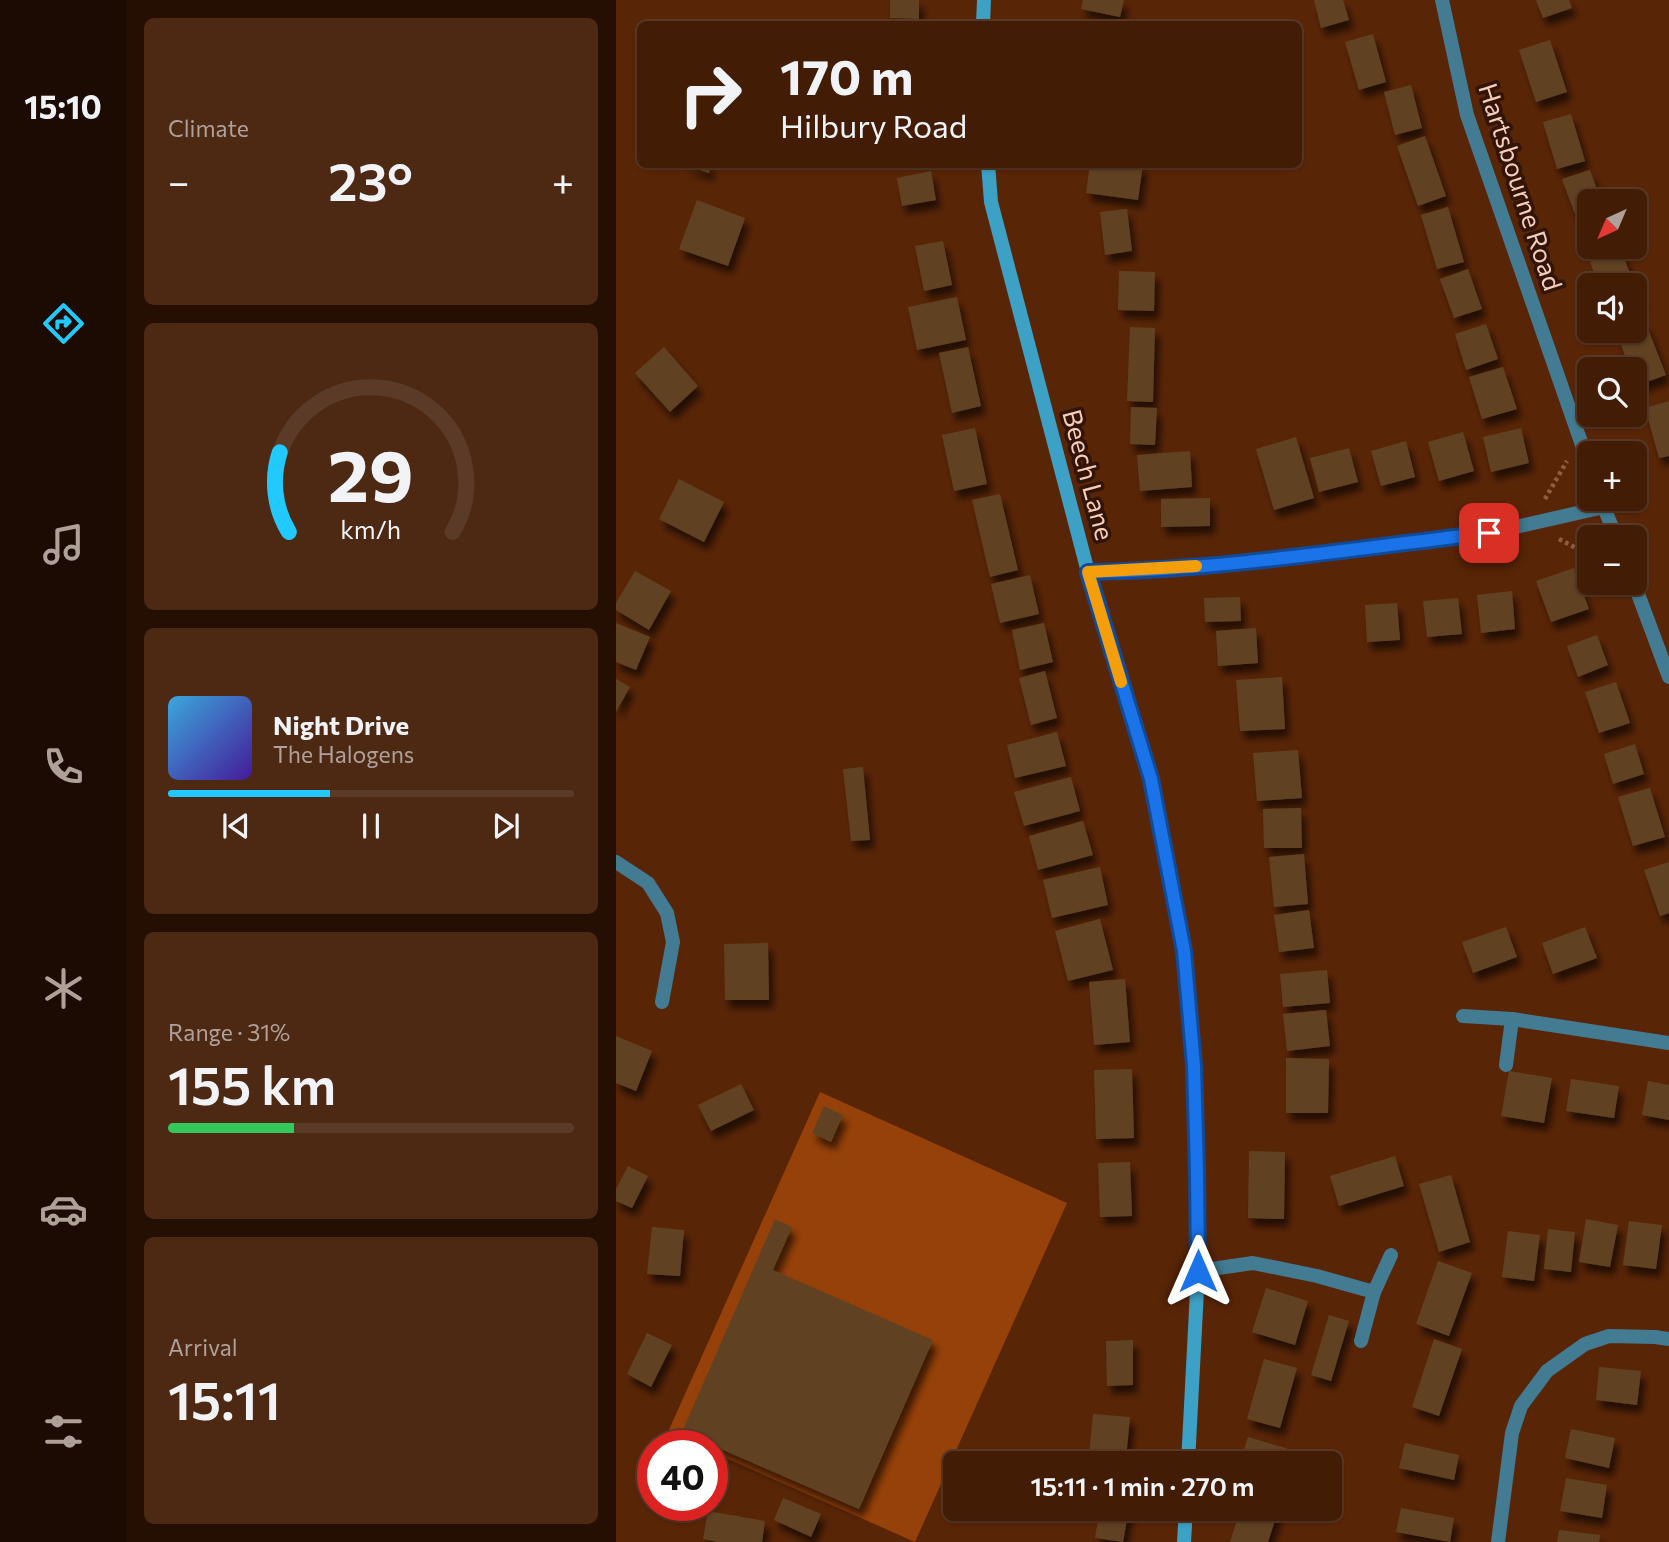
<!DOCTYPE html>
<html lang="en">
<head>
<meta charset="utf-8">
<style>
	body { margin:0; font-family:Commissioner,sans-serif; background:#4d2913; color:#f1f3f6; height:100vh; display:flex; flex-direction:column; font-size:26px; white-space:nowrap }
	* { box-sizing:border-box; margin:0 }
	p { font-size:23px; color:#afa19a }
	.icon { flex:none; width:38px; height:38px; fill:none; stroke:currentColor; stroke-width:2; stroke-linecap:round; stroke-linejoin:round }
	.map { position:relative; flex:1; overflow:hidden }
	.sheet { display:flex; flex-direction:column; gap:18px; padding:18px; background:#250f03; width:490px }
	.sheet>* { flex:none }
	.top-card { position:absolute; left:21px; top:21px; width:665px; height:147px; border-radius:10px; box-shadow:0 2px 5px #0004,0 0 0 2px #5b3a27; background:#431c05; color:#f1f3f6; overflow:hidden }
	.needle { width:46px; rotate:224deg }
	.controls { position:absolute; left:961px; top:189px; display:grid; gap:14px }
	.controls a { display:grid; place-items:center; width:70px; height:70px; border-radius:10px; background:#431c05; box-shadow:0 2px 5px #0004,0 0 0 2px #5b3a27; font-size:35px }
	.speed { position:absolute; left:21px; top:1430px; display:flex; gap:14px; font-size:35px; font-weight:700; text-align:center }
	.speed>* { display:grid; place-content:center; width:91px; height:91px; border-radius:50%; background:#431c05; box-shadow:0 2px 5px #0004,0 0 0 2px #5b3a27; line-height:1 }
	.speed .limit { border:10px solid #d22; background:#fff; color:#111 }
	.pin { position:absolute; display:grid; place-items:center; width:60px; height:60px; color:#fff; margin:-30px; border-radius:14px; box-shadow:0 4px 10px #0006 }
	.me { position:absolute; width:77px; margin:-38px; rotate:0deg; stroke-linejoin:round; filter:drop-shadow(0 0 5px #0008) }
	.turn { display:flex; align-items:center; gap:24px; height:147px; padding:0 28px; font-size:32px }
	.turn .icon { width:91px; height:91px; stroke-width:2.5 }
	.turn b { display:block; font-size:49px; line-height:60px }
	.big { font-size:52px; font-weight:600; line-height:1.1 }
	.sheet .card { flex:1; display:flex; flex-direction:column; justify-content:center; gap:10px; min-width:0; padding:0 24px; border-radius:10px; background:#4d2913 }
	.sheet .dial { align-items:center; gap:0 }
	.dial svg { height:182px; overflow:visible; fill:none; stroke:#5b3a27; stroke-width:7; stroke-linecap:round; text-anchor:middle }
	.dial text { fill:#f1f3f6; stroke:none }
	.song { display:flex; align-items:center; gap:21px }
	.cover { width:84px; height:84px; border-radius:10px; background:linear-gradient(135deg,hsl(200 70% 55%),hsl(260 70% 35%)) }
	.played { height:7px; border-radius:4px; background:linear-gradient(90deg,#22c9fe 40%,#5b3a27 40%) }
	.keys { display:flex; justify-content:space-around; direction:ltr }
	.heat { display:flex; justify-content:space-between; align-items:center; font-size:38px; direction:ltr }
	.charge { height:10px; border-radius:5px; background:linear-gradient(90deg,#34c759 31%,#5b3a27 0) }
	.trip { position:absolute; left:327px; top:1451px; width:399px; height:70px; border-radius:10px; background:#431c05; box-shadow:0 2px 5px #0004,0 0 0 2px #5b3a27; font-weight:600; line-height:70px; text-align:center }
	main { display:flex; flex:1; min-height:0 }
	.dock { display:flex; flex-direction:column; width:126px; justify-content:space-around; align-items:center; background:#1b0b02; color:#afa19a }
	.dock .icon { width:49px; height:49px }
	.dock .selected { color:#22c9fe }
	.dock b { font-size:32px; color:#f1f3f6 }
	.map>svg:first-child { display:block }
</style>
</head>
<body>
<main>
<nav class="dock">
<b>15:10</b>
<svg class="icon selected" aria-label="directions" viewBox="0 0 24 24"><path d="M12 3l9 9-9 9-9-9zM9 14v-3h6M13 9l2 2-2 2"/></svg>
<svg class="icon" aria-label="music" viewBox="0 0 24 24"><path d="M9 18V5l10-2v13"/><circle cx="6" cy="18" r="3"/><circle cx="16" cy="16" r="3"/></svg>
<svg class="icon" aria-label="phone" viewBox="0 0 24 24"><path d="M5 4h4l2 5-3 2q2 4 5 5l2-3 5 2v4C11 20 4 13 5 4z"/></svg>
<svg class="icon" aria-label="climate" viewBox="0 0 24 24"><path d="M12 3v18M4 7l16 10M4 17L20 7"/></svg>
<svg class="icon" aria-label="car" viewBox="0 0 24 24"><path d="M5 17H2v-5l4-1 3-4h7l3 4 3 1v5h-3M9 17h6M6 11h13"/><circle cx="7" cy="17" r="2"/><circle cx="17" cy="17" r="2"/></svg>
<svg class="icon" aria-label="filters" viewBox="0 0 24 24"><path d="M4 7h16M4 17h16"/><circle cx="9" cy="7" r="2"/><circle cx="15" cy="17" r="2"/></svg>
</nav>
<section class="sheet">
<div class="card"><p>Climate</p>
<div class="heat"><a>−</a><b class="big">23°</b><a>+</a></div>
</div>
<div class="card dial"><svg viewBox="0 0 100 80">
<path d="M14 69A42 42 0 1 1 86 69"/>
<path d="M14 69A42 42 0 0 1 10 34" stroke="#22c9fe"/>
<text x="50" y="56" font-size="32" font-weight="700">29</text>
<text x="50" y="72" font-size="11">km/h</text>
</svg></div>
<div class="card">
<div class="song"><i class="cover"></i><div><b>Night Drive</b><p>The Halogens</p></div></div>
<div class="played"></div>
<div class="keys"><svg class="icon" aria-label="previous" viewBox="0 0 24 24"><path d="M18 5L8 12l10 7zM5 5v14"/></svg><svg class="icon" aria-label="pause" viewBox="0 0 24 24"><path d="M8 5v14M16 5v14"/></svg><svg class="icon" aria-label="next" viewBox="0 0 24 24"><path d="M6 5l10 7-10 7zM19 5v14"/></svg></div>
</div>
<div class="card"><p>Range · 31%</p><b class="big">155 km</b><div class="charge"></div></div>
<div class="card"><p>Arrival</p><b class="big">15:11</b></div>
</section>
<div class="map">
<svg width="1053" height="1542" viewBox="0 0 1053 1542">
	<defs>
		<filter id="shadow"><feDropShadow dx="4.5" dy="8" stdDeviation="3.5" flood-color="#0009"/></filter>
	</defs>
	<rect width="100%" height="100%" fill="#592507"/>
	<polygon fill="#964109" points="204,1092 451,1203 299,1542 96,1452 96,1446 82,1445 52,1432"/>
	<g fill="#604323" filter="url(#shadow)">
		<polygon points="274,0 303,0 303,19 274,18"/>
		<polygon points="467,0 508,0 504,17 465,9"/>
		<polygon points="698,0 727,0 733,20 705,28"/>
		<polygon points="920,0 953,0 956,8 927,18"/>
		<polygon points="757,34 770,82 743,90 729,42"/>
		<polygon points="934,40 951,92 920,102 903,50"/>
		<polygon points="795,85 806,128 779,135 768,92"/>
		<polygon points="955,114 969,161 941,169 927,122"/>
		<polygon points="809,136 830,196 802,206 781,146"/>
		<polygon points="66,164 95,164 93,173"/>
		<polygon points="474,164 527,164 522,200 470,193"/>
		<polygon points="974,170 985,201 973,201 973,239 969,241 946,179"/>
		<polygon points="315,171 320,200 286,206 281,178"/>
		<polygon points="81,200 129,218 112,266 63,249"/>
		<polygon points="832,207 848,262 821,269 805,215"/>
		<polygon points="511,209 516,251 489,255 484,212"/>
		<polygon points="327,241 336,285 308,291 299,246"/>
		<polygon points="1005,250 1025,302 1018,305 1018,285 983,285 974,262"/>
		<polygon points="852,269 866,309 838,318 824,279"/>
		<polygon points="503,271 539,272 538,311 502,310"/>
		<polygon points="341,297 350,340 301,350 292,307"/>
		<polygon points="870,324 882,359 850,370 839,334"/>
		<polygon points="1030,324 1050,375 1020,386 1018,381 1018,369 1014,369 1001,334 1011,331 1018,331 1018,328"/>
		<polygon points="514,327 539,328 537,402 511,401"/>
		<polygon points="48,347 82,386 54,412 19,373"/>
		<polygon points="352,347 365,406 336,413 323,353"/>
		<polygon points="887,367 901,409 866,419 853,377"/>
		<polygon points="1053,401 1053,456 1043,458 1029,408"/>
		<polygon points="515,407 541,408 539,445 514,444"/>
		<polygon points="359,428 371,484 338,491 326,435"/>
		<polygon points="905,428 913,463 875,472 867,437"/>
		<polygon points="847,432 858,471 823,481 812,442"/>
		<polygon points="680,437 698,498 658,510 640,449"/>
		<polygon points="790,441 799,477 765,486 755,451"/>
		<polygon points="733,448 742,482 703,492 694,458"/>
		<polygon points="574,451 576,487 524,491 521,455"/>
		<polygon points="63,479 108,502 88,542 43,519"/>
		<polygon points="384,494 402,570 374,577 356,500"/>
		<polygon points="594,498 594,526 545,527 545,499"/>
		<polygon points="958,568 973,609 935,622 920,581"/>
		<polygon points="19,571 55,591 33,630 0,610 0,603"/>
		<polygon points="414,575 423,614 384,623 375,584"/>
		<polygon points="896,591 899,629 865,633 861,595"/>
		<polygon points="624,597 625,621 589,622 588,598"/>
		<polygon points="842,598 846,634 811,637 807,601"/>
		<polygon points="781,603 784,640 751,642 749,605"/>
		<polygon points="0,623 34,637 20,670 0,662"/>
		<polygon points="428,623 437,662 404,670 396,630"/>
		<polygon points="640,628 642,663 602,666 600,631"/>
		<polygon points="981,635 992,665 962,677 951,646"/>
		<polygon points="429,671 441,718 415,725 403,678"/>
		<polygon points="666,677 669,729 624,731 620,680"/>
		<polygon points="0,679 14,687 0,712"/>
		<polygon points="1000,682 1014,723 983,733 969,692"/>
		<polygon points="441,732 450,766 399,778 391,745"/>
		<polygon points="1019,744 1028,774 997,784 988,754"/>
		<polygon points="682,750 686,798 641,801 637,753"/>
		<polygon points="247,767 254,840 235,841 227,769"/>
		<polygon points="455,777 464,811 408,826 398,792"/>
		<polygon points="1034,788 1049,837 1017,846 1002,797"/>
		<polygon points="685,808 686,848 648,848 647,809"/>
		<polygon points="467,821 477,855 422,870 413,836"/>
		<polygon points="688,854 692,904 658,907 653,857"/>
		<polygon points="1053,862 1053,913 1044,916 1028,870"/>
		<polygon points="484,867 492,905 436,918 427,880"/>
		<polygon points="693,910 698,948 663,952 658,915"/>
		<polygon points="484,919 497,970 452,981 439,931"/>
		<polygon points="890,927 901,957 857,973 846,942"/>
		<polygon points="969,927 981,958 937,974 926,943"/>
		<polygon points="152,943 153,1000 109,1000 108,944"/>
		<polygon points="711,970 714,1003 667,1007 664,974"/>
		<polygon points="509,979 514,1042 478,1045 473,982"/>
		<polygon points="710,1010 714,1046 671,1051 667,1014"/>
		<polygon points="0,1036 36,1051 20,1091 0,1083"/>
		<polygon points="670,1058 713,1059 712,1113 670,1113"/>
		<polygon points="516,1069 518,1138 480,1139 478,1070"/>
		<polygon points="893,1071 936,1078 928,1123 885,1116"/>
		<polygon points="955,1079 1003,1086 998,1118 950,1111"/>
		<polygon points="1032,1081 1053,1085 1053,1120 1026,1115"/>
		<polygon points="125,1084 138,1110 95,1131 82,1105"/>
		<polygon points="208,1106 227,1115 215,1142 196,1133"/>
		<polygon points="633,1151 669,1152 668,1219 632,1218"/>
		<polygon points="779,1156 788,1186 723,1206 714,1176"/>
		<polygon points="514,1162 516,1216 484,1217 482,1163"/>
		<polygon points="12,1166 32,1176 16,1208 0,1201 0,1189"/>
		<polygon points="835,1175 854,1242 823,1252 803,1184"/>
		<polygon points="159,1219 176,1227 157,1270 317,1340 243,1509 66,1432"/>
		<polygon points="970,1219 1002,1225 994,1267 963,1262"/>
		<polygon points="1013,1221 1046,1225 1040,1269 1007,1265"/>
		<polygon points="36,1227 68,1230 64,1276 31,1274"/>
		<polygon points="932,1229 959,1232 955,1272 928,1269"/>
		<polygon points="892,1231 924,1235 918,1281 886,1277"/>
		<polygon points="822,1261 856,1273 833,1336 800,1324"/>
		<polygon points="650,1288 692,1301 679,1345 636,1332"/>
		<polygon points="713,1315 733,1321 715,1381 695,1375"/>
		<polygon points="31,1333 56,1345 35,1387 11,1374"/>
		<polygon points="818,1339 846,1349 823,1416 796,1407"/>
		<polygon points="517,1340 517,1385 491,1386 490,1341"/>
		<polygon points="648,1359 681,1368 664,1428 631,1419"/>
		<polygon points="983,1367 1025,1371 1021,1405 980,1400"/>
		<polygon points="477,1414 514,1417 510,1459 473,1455"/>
		<polygon points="955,1429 999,1438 993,1468 949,1458"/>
		<polygon points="632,1437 679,1451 675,1463 624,1463"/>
		<polygon points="789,1443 843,1455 838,1480 783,1468"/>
		<polygon points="950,1478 991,1485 986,1518 944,1511"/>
		<polygon points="167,1498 205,1514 195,1537 158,1520"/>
		<polygon points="484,1508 513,1508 507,1542 479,1538"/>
		<polygon points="625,1508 663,1508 652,1542 614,1542"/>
		<polygon points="785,1508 838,1518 834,1542 780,1532"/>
		<polygon points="92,1511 149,1521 146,1542 102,1542 87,1539"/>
		<polygon points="943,1530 984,1535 983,1542 941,1542"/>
	</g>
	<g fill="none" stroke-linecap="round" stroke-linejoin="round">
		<g stroke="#8e5e44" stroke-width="4.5" stroke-dasharray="3.5 3.5" stroke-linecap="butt">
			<polyline points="929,499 951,461"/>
			<polyline points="943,539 973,555"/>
		</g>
		<g stroke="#427b92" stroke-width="14">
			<polyline points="826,0 851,115 973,465"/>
			<polyline points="985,500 1000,537"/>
			<polyline points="472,572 556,568 709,553 780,543 873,533 988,507"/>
			<polyline points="1018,583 1053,677"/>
			<polyline points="0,862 32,883 51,913 57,942 46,1002"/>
			<polyline points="847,1016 896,1019 1053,1043"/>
			<polyline points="890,1065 896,1019"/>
			<polyline points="582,1271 637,1263 701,1276 758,1292 745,1341"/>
			<polyline points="758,1292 775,1255"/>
			<polyline points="882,1542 896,1433 905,1406 931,1371 969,1344 993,1336 1039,1337 1053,1339"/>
		</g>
		<g stroke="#3da0c5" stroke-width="14">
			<polyline points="367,24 368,0"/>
			<polyline points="372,164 375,202 472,572 535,779 568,951 578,1066 581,1172 582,1271 572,1463"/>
			<polyline points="568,1542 570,1508"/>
		</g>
	</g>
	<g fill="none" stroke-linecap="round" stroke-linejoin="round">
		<defs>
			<path id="route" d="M 582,1271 L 581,1172 L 578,1066 L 568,951 L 535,779 L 472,572 C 606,570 740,548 873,533"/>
		</defs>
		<use href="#route" stroke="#114b97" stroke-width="18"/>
		<use href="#route" stroke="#1a73e8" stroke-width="12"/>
		<polyline stroke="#f59e0b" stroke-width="12" points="505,682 472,572 580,566"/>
	</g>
	<g text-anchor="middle" stroke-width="7" stroke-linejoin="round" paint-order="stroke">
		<g font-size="26" fill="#f6cdba" stroke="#321506">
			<text transform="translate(904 187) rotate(72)" y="9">Hartsbourne Road</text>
			<text transform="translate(472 475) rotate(75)" y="9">Beech Lane</text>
		</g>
	</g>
</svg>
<div class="controls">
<a><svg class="needle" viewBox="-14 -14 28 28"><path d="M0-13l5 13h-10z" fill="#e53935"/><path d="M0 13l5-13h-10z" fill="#afa19a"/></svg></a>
<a><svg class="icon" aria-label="sound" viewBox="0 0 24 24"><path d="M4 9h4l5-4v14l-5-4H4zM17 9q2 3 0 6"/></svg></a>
<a><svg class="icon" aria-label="search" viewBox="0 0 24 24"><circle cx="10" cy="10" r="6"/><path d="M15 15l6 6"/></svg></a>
<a>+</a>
<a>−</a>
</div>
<div class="speed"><div class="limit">40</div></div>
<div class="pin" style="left:873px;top:533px;background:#d93025"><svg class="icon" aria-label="arrive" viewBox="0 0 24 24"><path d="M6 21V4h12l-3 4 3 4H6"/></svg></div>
<svg class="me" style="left:582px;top:1271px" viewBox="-20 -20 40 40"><path d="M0-17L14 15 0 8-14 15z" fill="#1a73e8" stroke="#fff" stroke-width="4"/></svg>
<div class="trip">15:11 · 1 min · 270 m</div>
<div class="top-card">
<div class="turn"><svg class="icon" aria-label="right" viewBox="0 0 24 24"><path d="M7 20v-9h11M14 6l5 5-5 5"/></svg><div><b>170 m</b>Hilbury Road</div></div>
</div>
</div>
</main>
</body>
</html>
